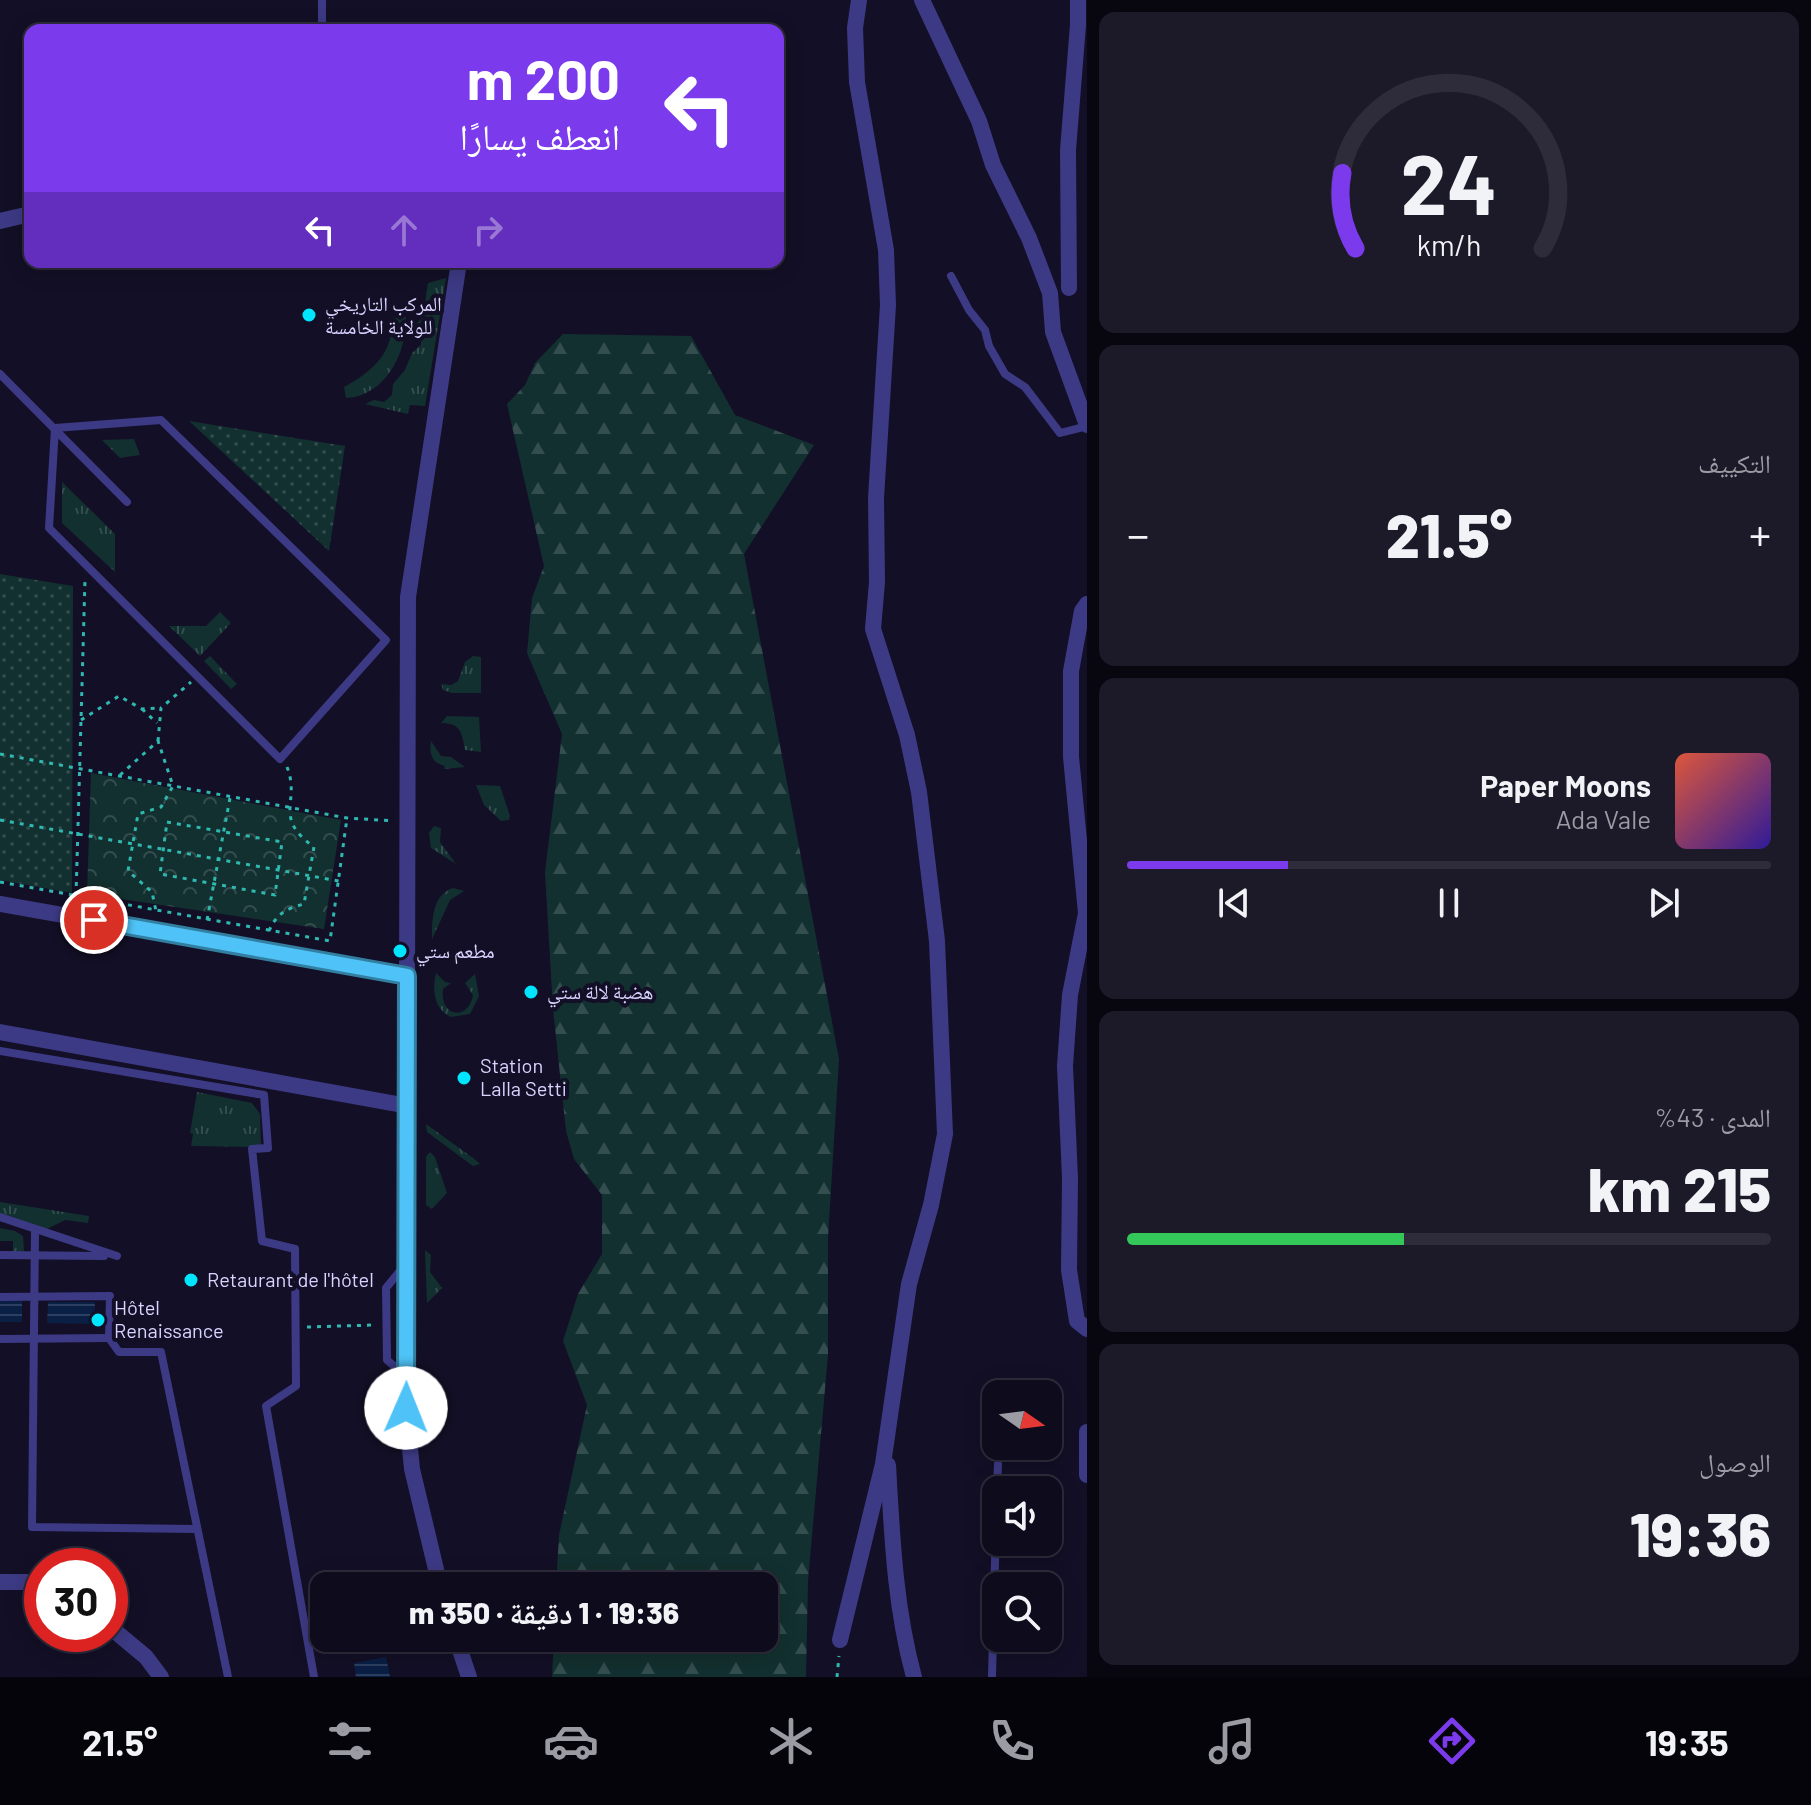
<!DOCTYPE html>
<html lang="ar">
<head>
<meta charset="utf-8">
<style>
	body { margin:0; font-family:Barlow,"Noto Naskh Arabic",sans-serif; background:#1c1929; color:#f1f3f6; direction:rtl; height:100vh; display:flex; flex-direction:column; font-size:30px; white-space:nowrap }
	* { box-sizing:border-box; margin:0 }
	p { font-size:26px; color:#9b9ba3 }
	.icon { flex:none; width:44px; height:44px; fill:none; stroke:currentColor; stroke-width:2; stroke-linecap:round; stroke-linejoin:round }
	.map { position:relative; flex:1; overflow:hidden; direction:ltr }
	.side { display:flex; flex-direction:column; gap:12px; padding:12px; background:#08060f; width:724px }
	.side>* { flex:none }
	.banner { position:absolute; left:24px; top:24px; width:760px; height:244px; border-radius:16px; box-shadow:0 4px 20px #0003,0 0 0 2px #2e2b3b; direction:rtl; background:#7c3aed; color:#fff; overflow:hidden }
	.needle { width:52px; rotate:104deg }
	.fabs { position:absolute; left:982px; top:1380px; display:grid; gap:16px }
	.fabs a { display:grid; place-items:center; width:80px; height:80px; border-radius:16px; background:#0e0b1c; box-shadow:0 4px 20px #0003,0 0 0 2px #2e2b3b; font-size:40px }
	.speed { position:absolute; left:24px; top:1548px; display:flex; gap:16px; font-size:40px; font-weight:700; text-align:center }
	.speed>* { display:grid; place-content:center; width:104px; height:104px; border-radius:50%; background:#0e0b1c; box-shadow:0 4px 20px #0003,0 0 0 2px #2e2b3b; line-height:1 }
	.speed .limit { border:12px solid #d22; background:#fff; color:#111 }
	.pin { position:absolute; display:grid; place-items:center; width:68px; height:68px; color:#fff; margin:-34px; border:4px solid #fff; border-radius:50%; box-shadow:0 2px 8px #0007 }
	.me { position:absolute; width:88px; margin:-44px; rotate:1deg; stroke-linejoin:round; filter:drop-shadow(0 0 6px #0008) }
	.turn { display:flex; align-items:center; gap:28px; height:168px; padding:0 32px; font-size:36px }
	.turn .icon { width:104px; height:104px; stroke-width:2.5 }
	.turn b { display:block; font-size:56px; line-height:68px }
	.lanes { display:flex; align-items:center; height:76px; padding:0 32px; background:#0003; justify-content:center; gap:40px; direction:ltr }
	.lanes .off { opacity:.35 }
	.big { font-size:60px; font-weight:800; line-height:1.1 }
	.side .card { flex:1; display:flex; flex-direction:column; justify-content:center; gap:12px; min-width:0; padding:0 28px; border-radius:16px; background:#1c1929 }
	.side .dial { align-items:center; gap:0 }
	.dial svg { height:208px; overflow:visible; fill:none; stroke:#2e2b3b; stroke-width:7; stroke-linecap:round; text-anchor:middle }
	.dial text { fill:#f1f3f6; stroke:none }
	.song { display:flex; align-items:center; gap:24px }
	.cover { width:96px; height:96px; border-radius:12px; background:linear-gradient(135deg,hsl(10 70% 55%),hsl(250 70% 35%)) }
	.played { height:8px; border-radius:4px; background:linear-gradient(90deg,#7c3aed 25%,#2e2b3b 25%) }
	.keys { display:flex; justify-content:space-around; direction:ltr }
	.heat { display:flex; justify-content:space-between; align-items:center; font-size:44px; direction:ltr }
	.charge { height:12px; border-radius:6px; background:linear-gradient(90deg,#34c759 43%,#2e2b3b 0) }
	.trip { position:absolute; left:310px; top:1572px; width:468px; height:80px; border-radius:16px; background:#0e0b1c; box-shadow:0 4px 20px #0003,0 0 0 2px #2e2b3b; font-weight:800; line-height:80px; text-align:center; direction:rtl }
	.dock { display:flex; height:128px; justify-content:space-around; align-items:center; background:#06040b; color:#9b9ba3 }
	.dock .icon { width:56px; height:56px }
	.dock .selected { color:#7c3aed }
	.dock b { font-size:36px; color:#f1f3f6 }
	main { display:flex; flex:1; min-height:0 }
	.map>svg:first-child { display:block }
</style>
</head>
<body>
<main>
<section class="side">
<div class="card dial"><svg viewBox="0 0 100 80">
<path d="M14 69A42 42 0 1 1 86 69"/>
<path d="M14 69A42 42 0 0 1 9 40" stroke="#7c3aed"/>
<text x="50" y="56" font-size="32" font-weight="700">24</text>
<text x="50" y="72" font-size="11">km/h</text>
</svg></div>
<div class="card"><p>التكييف</p>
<div class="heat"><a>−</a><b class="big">21.5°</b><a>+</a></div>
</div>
<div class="card">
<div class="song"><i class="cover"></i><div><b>Paper Moons</b><p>Ada Vale</p></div></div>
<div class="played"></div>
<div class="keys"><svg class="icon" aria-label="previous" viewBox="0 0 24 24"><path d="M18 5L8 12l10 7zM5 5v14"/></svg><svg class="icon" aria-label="pause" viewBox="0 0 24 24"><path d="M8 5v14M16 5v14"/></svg><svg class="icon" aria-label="next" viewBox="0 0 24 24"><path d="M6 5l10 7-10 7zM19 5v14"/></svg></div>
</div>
<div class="card"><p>المدى · 43%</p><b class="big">215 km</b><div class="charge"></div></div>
<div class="card"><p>الوصول</p><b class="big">19:36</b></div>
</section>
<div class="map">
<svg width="1087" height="1677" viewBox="0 0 1087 1677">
	<defs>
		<pattern id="grass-tufts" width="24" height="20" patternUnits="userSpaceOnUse" patternTransform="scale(2)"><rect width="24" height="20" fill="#12302f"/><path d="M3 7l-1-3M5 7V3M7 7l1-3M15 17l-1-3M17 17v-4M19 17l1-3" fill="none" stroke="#344d4e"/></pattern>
		<pattern id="forest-firs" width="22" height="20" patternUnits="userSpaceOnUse" patternTransform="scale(2)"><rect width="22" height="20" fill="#12302f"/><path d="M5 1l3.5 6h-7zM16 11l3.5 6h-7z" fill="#344d4e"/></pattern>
		<pattern id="park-crowns" width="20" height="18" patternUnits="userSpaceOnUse" patternTransform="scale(2)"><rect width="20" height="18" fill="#12302f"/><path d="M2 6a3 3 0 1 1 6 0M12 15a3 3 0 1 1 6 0" fill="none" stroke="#344d4e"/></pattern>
		<pattern id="garden-dots" width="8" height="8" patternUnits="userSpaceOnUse" patternTransform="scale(2)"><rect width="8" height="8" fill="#12302f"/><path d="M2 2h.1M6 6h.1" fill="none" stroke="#344d4e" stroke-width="1.8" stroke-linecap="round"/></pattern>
		<pattern id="water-rules" width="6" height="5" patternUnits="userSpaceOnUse" patternTransform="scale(2)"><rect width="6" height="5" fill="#0a1f44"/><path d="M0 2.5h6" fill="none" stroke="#2d3f60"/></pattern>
	</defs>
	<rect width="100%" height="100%" fill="#130f26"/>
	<g fill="url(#grass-tufts)">
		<polygon points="446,278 425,406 410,405 408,414 365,404 374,400 384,402 392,395 393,384 405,370 412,353 421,345 421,331 416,324 423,317 428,283"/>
		<path d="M 406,317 C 407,352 386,396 346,398 L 344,387 C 373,371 394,353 392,318 Z"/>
		<polygon points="134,439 140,455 120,458 102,440"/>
		<polygon points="62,482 115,534 115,572 62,523"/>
		<polygon points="220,612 231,623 200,656 169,626 206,626"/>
		<polygon points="210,656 237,684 231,689 204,661"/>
		<polygon points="473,656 481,657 481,693 452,693 443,690 441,684 451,685 458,681 465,662"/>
		<path d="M 447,716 L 479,717 L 481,752 L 465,750 C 462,733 461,723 441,723 Z"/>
		<path d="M 431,741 L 441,756 L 451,757 L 465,767 L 444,769 L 445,766 C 432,763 429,754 431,741 Z"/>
		<polygon points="476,785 500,786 510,816 509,820 501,821 484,805"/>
		<polygon points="434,826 441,828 440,842 456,864 431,848 429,833"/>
		<path d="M 453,888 L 464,891 L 450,900 L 432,939 C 432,920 432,895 453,888 Z"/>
		<path d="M 436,973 L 445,982 L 451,983 L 443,989 C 439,1018 469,1021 473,995 L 465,983 L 475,974 L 479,996 L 470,1014 L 451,1017 C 434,1009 432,991 436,973 Z"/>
		<polygon points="197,1092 252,1103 260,1114 261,1147 191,1146 193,1134 190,1133"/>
		<polygon points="426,1124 473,1158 480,1164 473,1166 427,1132"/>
		<polygon points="430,1152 435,1157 447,1193 432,1209 426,1205 426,1157"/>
		<polygon points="0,1202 89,1216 88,1223 65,1220 47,1229 0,1215"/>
		<polygon points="0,1228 15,1231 23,1236 24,1252 13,1252 13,1241 0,1241"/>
		<polygon points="425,1250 431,1255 430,1272 442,1288 427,1303"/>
	</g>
	<polygon fill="url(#forest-firs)" points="563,334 691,336 735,415 814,445 744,554 839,1059 828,1238 828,1355 808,1581 806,1677 552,1677 554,1638 764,1638 764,1586 556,1586 559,1535 587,1405 563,1341 578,1294 602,1254 602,1195 574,1159 566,1131 553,1009 545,872 562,734 527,653 532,598 544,566 507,404 525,385 535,363"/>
	<polygon fill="url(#park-crowns)" points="91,773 341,820 324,929 87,894"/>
	<g fill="url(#garden-dots)">
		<polygon points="189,421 345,446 329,551"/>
		<polygon points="0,574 73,586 72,893 0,880"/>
	</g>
	<g fill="url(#water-rules)">
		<rect x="0" y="1301" width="22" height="21"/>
		<polygon points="48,1302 95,1302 94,1324 47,1323"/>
		<polygon points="386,1657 390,1677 356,1677 354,1663"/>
	</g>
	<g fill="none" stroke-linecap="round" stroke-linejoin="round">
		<g stroke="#2fb8b0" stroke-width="3" stroke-dasharray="4 6" stroke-linecap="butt">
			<polyline points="142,709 157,723"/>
			<polyline points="81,720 119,696 142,709 161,708"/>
			<polyline points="158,741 161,708 191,682"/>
			<polyline points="0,754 347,818 394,821"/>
			<polyline points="120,775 158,741 173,786 161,807 138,814 128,871 152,892 156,911"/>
			<polyline points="0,820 339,881"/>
			<polygon points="167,822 282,842 275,895 160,874"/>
			<polyline points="0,882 330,941 347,818"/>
			<polyline points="76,896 85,580"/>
			<polyline points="207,920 230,798"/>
			<path d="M 269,931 C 277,913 286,909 304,904 L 314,847 C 272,817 301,802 287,767"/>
			<polyline points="307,1327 375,1325"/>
			<polyline points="837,1677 839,1656"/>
		</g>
		<g stroke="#3d3a85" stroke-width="8">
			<polyline points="322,30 322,0"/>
			<polyline points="951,276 969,310 985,330 989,346 1005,374 1025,387 1060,433 1087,426"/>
			<polyline points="0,374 127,502"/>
			<polygon points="161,420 386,640 280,759 49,528 55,428"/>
			<polyline points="0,1051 264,1095 268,1148 252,1149 262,1241 295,1249 296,1386 266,1406 314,1677"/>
			<polyline points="0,1217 117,1256"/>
			<polyline points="35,1230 32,1527 197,1529"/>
			<polyline points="0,1255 104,1256"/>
			<polyline points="404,1266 386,1288 387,1360 407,1377"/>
			<polyline points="0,1297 110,1296 109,1338 119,1352 161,1352 228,1677"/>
			<polyline points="0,1339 109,1338"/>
			<polyline points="997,1490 998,1464"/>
			<polyline points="992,1677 996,1523"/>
		</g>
		<g stroke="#3d3a85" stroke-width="16">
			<polyline points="922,0 979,121 993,165 1029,238 1050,293 1053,332 1087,425"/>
			<polyline points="0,221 30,214"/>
			<polyline points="1069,288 1068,150 1078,25 1078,0"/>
			<polyline points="1087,604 1082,611 1071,671 1071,757 1086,913 1070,995 1065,1066 1070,1178 1069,1270 1077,1321 1087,1329"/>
			<polyline points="0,904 407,976"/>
			<polyline points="0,1032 408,1106"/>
			<polyline points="1087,1432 1087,1475"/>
			<path d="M 888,1465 C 892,1536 895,1608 914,1677"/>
			<polyline points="0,1582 26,1582 42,1587"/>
			<polyline points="440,1586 412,1469 406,1408 408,597 459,262"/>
			<polyline points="110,1627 146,1657 161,1677"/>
			<polyline points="456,1638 469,1677"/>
			<polyline points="840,1640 883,1464 909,1284 931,1205 945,1134 937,941 919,792 907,735 873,629 877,582 876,498 888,305 886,250 857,82 855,28 859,0"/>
		</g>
	</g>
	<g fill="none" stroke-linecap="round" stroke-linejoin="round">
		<defs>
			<polyline id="route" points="94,920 407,976 406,1408"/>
		</defs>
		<use href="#route" stroke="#337fa1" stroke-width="20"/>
		<use href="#route" stroke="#4fc3f7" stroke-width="14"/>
	</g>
	<g fill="#00e5ff" stroke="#130f26" stroke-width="3">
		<circle cx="309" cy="315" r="8"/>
		<circle cx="400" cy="951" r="8"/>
		<circle cx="531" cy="992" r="8"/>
		<circle cx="464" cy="1078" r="8"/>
		<circle cx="191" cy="1280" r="8"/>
		<circle cx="98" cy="1320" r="8"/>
	</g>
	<g text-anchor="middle" stroke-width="8" stroke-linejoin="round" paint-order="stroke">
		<g font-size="20" fill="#d9d4ff" stroke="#130f26" text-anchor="start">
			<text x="325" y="311">المركب التاريخي<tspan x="325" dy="23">للولاية الخامسة</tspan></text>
			<text x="416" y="958">مطعم ستي</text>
			<text x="547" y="999">هضبة لالة ستي</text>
			<text x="480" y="1073">Station<tspan x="480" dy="23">Lalla Setti</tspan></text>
			<text x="207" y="1287">Retaurant de l'hôtel</text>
			<text x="114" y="1315">Hôtel<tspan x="114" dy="23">Renaissance</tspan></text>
		</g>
	</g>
</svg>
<div class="fabs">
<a><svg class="needle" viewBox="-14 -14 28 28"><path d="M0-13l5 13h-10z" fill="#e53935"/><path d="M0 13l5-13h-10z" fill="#9b9ba3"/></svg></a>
<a><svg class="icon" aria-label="sound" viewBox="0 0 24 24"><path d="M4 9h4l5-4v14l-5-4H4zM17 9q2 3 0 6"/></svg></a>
<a><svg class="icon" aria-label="search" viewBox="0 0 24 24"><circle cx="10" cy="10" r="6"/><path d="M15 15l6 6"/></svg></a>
</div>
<div class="speed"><div class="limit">30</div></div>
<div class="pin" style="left:94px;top:920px;background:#d93025"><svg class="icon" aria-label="arrive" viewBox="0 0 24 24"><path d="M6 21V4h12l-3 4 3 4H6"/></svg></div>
<svg class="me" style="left:406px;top:1408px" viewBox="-20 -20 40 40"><circle r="19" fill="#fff"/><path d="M0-13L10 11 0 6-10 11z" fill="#4fc3f7"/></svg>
<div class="trip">19:36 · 1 دقيقة · 350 m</div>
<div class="banner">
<div class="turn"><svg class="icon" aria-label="left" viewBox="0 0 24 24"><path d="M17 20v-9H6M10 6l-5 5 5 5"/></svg><div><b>200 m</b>انعطف يسارًا</div></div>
<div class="lanes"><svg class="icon" aria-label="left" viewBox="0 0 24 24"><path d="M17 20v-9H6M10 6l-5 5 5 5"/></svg><svg class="icon off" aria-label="ahead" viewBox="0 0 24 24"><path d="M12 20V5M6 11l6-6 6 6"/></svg><svg class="icon off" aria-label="right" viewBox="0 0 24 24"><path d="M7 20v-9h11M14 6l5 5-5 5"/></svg></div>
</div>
</div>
</main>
<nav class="dock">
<b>19:35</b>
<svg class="icon selected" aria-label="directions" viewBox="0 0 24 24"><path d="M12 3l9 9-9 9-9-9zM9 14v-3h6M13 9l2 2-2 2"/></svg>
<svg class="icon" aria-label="music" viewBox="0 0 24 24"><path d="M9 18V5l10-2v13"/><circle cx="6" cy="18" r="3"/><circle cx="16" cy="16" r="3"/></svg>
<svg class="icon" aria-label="phone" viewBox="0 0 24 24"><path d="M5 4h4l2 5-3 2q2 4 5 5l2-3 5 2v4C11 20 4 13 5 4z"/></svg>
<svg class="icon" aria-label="climate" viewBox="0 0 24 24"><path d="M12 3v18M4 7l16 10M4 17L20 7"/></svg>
<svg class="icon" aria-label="car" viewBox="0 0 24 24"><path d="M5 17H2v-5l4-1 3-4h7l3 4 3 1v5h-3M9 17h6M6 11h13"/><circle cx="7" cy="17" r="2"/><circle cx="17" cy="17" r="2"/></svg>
<svg class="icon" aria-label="filters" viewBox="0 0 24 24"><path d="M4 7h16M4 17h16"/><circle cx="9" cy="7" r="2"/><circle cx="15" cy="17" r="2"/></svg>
<b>21.5°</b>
</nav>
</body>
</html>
